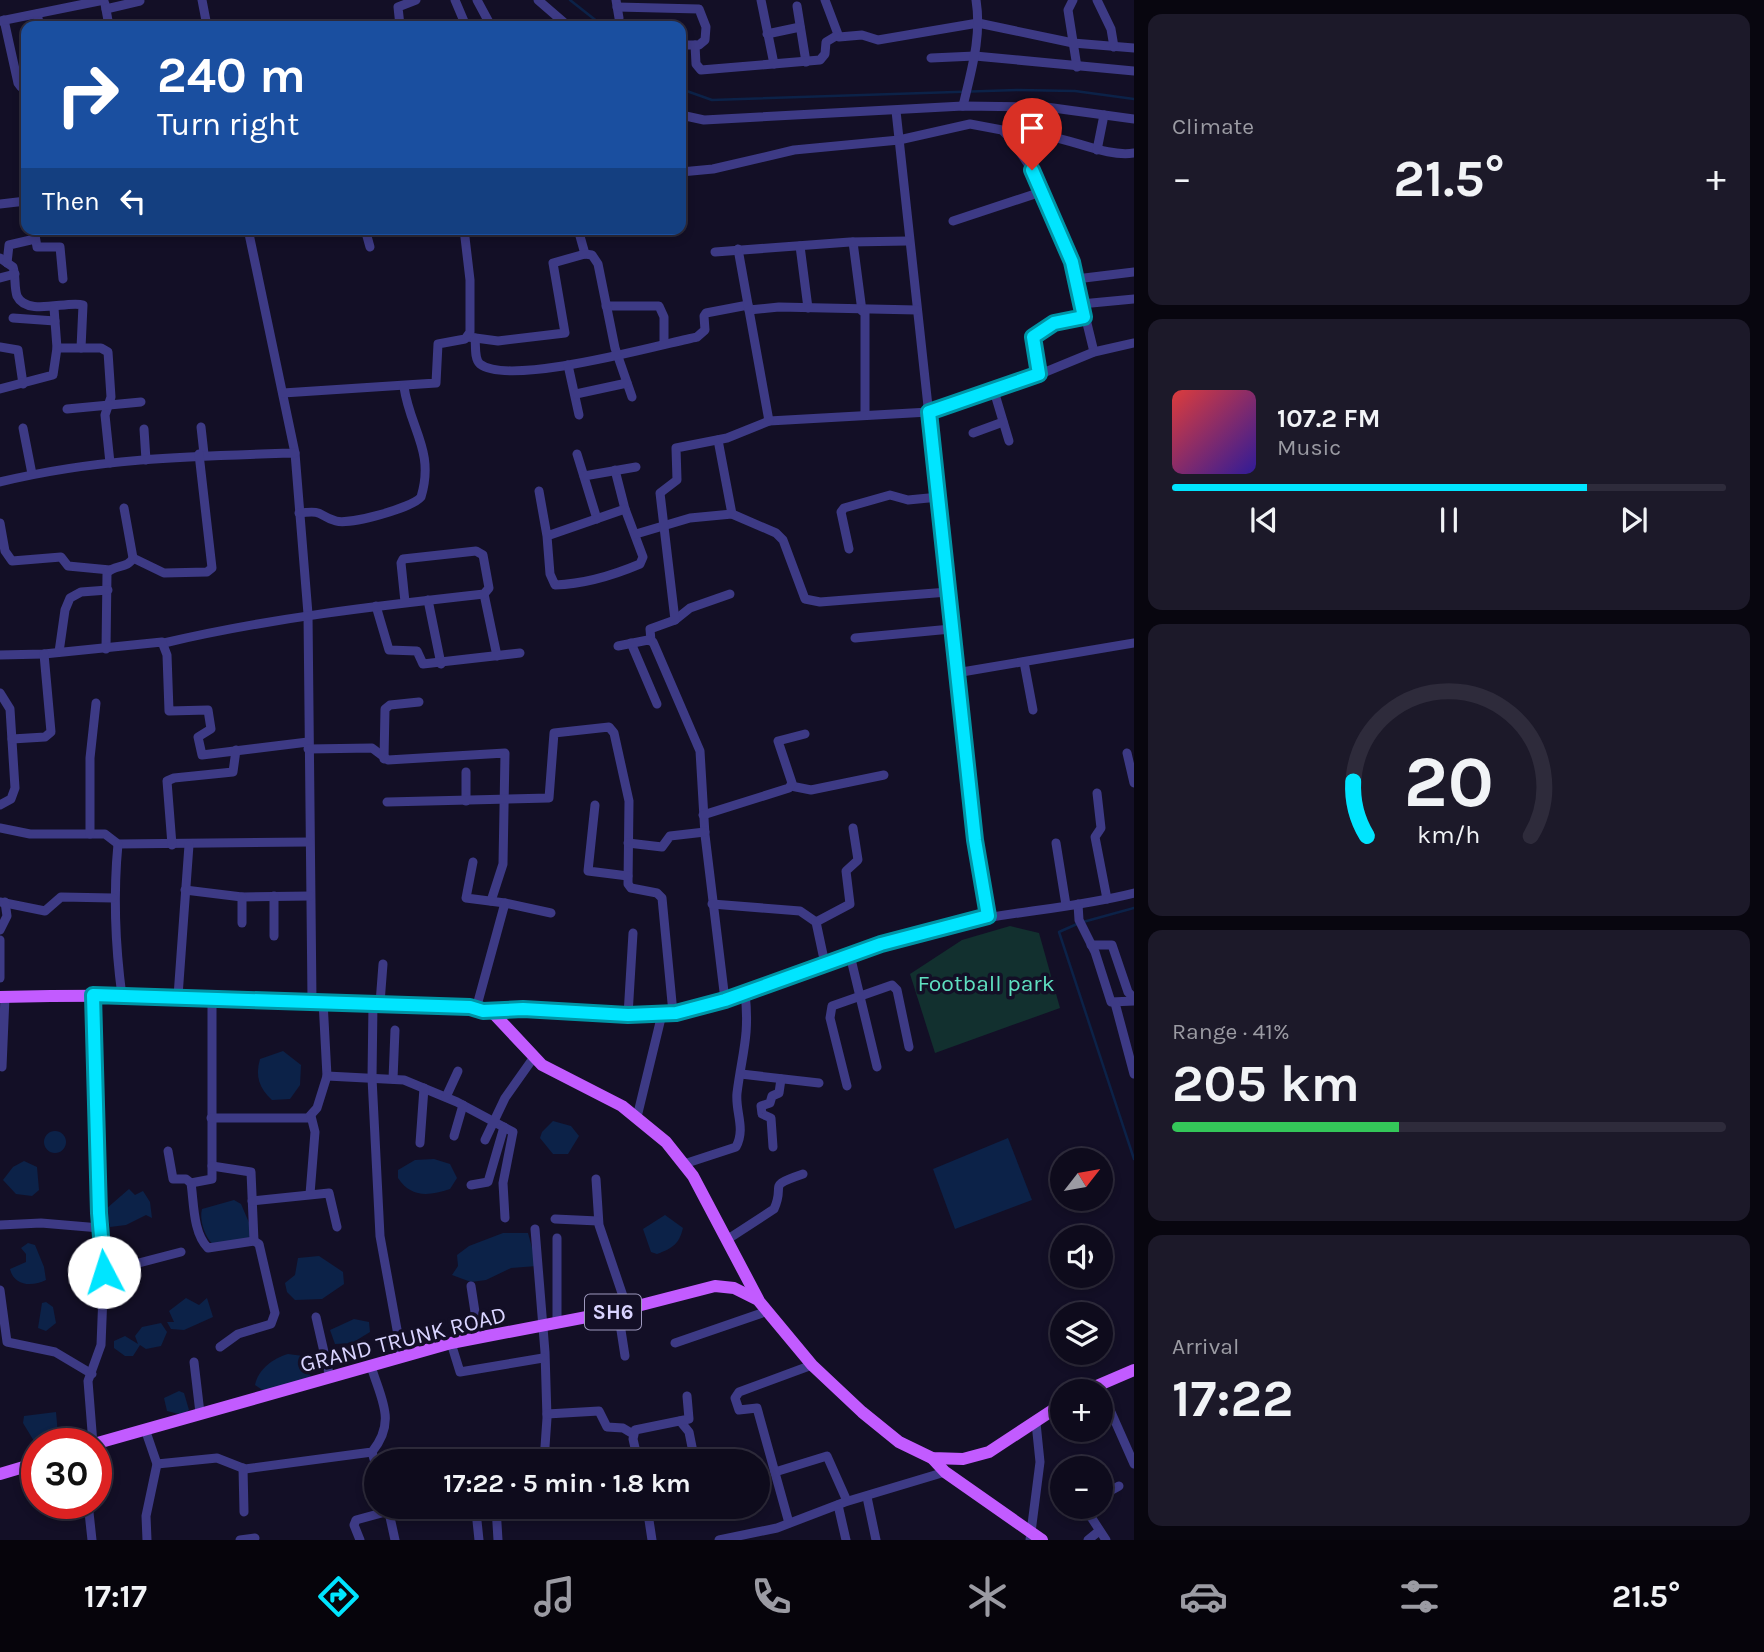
<!DOCTYPE html>
<html lang="en">
<head>
<meta charset="utf-8">
<style>
	body { margin:0; font-family:Karla,sans-serif; background:#1c1929; color:#f1f3f6; height:100vh; display:flex; flex-direction:column; font-size:26px; white-space:nowrap }
	* { box-sizing:border-box; margin:0 }
	p { font-size:23px; color:#9b9ba3 }
	.icon { flex:none; width:38px; height:38px; fill:none; stroke:currentColor; stroke-width:2; stroke-linecap:round; stroke-linejoin:round }
	.map { position:relative; flex:1; overflow:hidden }
	.panel { display:flex; flex-direction:column; gap:14px; padding:14px; background:#08060f; width:630px }
	.panel>* { flex:none }
	.top-card { position:absolute; left:21px; top:21px; width:665px; height:214px; border-radius:14px; box-shadow:0 4px 10px #0003,0 0 0 2px #2e2b3b; background:#1a4fa0; color:#fff; overflow:hidden }
	.needle { width:46px; rotate:59deg }
	.fabs { position:absolute; left:1050px; top:1148px; display:grid; gap:14px }
	.fabs a { display:grid; place-items:center; width:63px; height:63px; border-radius:50%; background:#0e0b1c; box-shadow:0 4px 10px #0003,0 0 0 2px #2e2b3b; font-size:35px }
	.speed { position:absolute; left:21px; top:1428px; display:flex; gap:14px; font-size:35px; font-weight:700; text-align:center }
	.speed>* { display:grid; place-content:center; width:91px; height:91px; border-radius:50%; background:#0e0b1c; box-shadow:0 4px 10px #0003,0 0 0 2px #2e2b3b; line-height:1 }
	.speed .limit { border:10px solid #d22; background:#fff; color:#111 }
	.pin { position:absolute; display:grid; place-items:center; width:60px; height:60px; color:#fff; margin:-72px -30px; border-radius:50% 50% 50% 0; rotate:-45deg; box-shadow:0 0 7px #0007 }
	.pin .icon { rotate:45deg }
	.me { position:absolute; width:77px; margin:-38px; rotate:355deg; stroke-linejoin:round; filter:drop-shadow(0 0 5px #0008) }
	.turn { display:flex; align-items:center; gap:24px; height:147px; padding:0 21px; font-size:32px }
	.turn .icon { width:91px; height:91px; stroke-width:2.5 }
	.turn b { display:block; font-size:49px; line-height:60px }
	.then { display:flex; align-items:center; height:66px; padding:0 21px; background:#0003; gap:14px; font-size:26px }
	.big { font-size:52px; font-weight:700; line-height:1.1 }
	.panel .card { flex:1; display:flex; flex-direction:column; justify-content:center; gap:10px; min-width:0; padding:0 24px; border-radius:14px; background:#1c1929 }
	.panel .dial { align-items:center; gap:0 }
	.dial svg { height:182px; overflow:visible; fill:none; stroke:#2e2b3b; stroke-width:7; stroke-linecap:round; text-anchor:middle }
	.dial text { fill:#f1f3f6; stroke:none }
	.song { display:flex; align-items:center; gap:21px }
	.cover { width:84px; height:84px; border-radius:10px; background:linear-gradient(135deg,hsl(0 70% 55%),hsl(250 70% 35%)) }
	.played { height:7px; border-radius:4px; background:linear-gradient(90deg,#00e5ff 75%,#2e2b3b 75%) }
	.keys { display:flex; justify-content:space-around; direction:ltr }
	.heat { display:flex; justify-content:space-between; align-items:center; font-size:38px; direction:ltr }
	.charge { height:10px; border-radius:5px; background:linear-gradient(90deg,#34c759 41%,#2e2b3b 0) }
	.trip { position:absolute; left:364px; top:1449px; width:406px; height:70px; border-radius:35px; background:#0e0b1c; box-shadow:0 4px 10px #0003,0 0 0 2px #2e2b3b; font-weight:700; line-height:70px; text-align:center }
	.menu { display:flex; height:112px; justify-content:space-around; align-items:center; background:#06040b; color:#9b9ba3 }
	.menu .icon { width:49px; height:49px }
	.menu .selected { color:#00e5ff }
	.menu b { font-size:32px; color:#f1f3f6 }
	main { display:flex; flex:1; min-height:0 }
	.map>svg:first-child { display:block }
</style>
</head>
<body>
<main>
<div class="map">
<svg width="1134" height="1540" viewBox="0 0 1134 1540">
	<rect width="100%" height="100%" fill="#130f26"/>
	<polygon fill="#12302f" points="1010,926 1039,933 1060,1008 935,1053 910,974 962,940"/>
	<g fill="#0c2248">
		<path d="M 283,1051 L 301,1065 L 300,1085 L 290,1099 L 272,1100 C 259,1088 255,1076 260,1059 Z"/>
		<polygon points="553,1121 571,1126 579,1136 568,1154 553,1154 540,1138 542,1132"/>
		<circle cx="55" cy="1142" r="11"/>
		<polygon points="1008,1138 1032,1200 955,1229 933,1169"/>
		<path d="M 434,1159 L 450,1164 L 457,1178 L 450,1189 C 429,1196 411,1198 398,1178 L 398,1170 L 415,1160 Z"/>
		<polygon points="24,1161 37,1167 39,1190 32,1196 16,1194 3,1180 13,1167"/>
		<polygon points="129,1189 135,1195 143,1191 150,1202 152,1218 146,1215 126,1225 110,1227 106,1209"/>
		<path d="M 234,1200 L 241,1204 L 253,1232 L 247,1240 L 215,1246 C 205,1239 199,1220 202,1209 Z"/>
		<path d="M 665,1215 L 683,1228 C 679,1244 673,1248 657,1254 L 651,1252 L 643,1229 Z"/>
		<polygon points="503,1233 528,1233 537,1266 511,1268 486,1280 471,1282 452,1275 458,1266 457,1255 469,1246"/>
		<path d="M 28,1243 L 35,1245 L 44,1267 L 46,1280 C 32,1287 14,1286 10,1269 L 26,1262 L 26,1254 L 21,1248 Z"/>
		<polygon points="319,1256 343,1272 344,1284 322,1299 295,1300 287,1292 285,1283 295,1275 298,1258"/>
		<polygon points="186,1298 199,1305 207,1298 213,1317 184,1330 171,1329 167,1322 174,1322 169,1311"/>
		<polygon points="46,1302 53,1307 56,1323 46,1331 38,1328 42,1303"/>
		<polygon points="354,1319 369,1322 370,1332 352,1343 335,1344 330,1330"/>
		<polygon points="161,1323 167,1332 161,1346 146,1349 140,1345 133,1356 125,1356 114,1348 114,1341 125,1336 138,1344 135,1336 142,1327"/>
		<path d="M 288,1354 L 303,1356 L 311,1378 L 264,1391 L 255,1385 C 258,1369 274,1358 288,1354 Z"/>
		<polygon points="179,1391 184,1393 189,1410 183,1415 167,1411 164,1398"/>
		<polygon points="56,1412 58,1435 50,1444 37,1446 23,1423 24,1416"/>
	</g>
	<g fill="none" stroke-linecap="round" stroke-linejoin="round">
		<g stroke="#0c2248" stroke-width="2.5">
			<polyline points="570,0 603,26"/>
			<polyline points="681,89 712,100 1017,90 1075,91 1134,99"/>
			<polyline points="1083,922 1134,908"/>
			<polyline points="1077,924 1059,932 1134,1159"/>
		</g>
		<g stroke="#3d3a85" stroke-width="9">
			<polyline points="202,0 207,26"/>
			<polyline points="455,0 466,26"/>
			<polyline points="477,0 491,26"/>
			<polyline points="538,0 568,26"/>
			<polyline points="616,0 619,18"/>
			<polyline points="761,0 774,64"/>
			<polyline points="825,0 839,37 862,35 878,40 978,23 1073,43 1134,48"/>
			<polyline points="1073,0 1068,10 1077,67"/>
			<polyline points="1097,0 1111,29 1114,47"/>
			<polyline points="105,4 109,26"/>
			<polyline points="797,6 806,62"/>
			<polyline points="617,7 699,9 706,27 705,40 699,45 681,45"/>
			<polyline points="106,9 140,1"/>
			<polyline points="37,14 40,26"/>
			<polyline points="4,20 18,83 21,87 26,87"/>
			<polyline points="0,21 104,0"/>
			<polyline points="400,26 398,7 416,0"/>
			<polyline points="767,34 800,27"/>
			<polyline points="695,45 696,64 701,70 820,60 825,54 826,42 836,36"/>
			<polyline points="931,58 975,56 1134,71"/>
			<path d="M 963,106 C 971,71 982,37 976,0"/>
			<polyline points="896,111 975,840 988,916"/>
			<polyline points="681,115 704,120 963,106 1046,107 1134,119"/>
			<path d="M 1012,140 C 1048,122 1096,159 1134,153"/>
			<polyline points="1097,150 1104,115"/>
			<polyline points="681,172 713,169 794,150 899,140 970,124 1002,130 1012,140 1032,170 1072,262 1094,352"/>
			<polyline points="0,204 26,201"/>
			<polyline points="953,221 1041,192"/>
			<polyline points="34,229 37,247 60,247 63,279"/>
			<polyline points="248,229 295,453 308,614 312,1000"/>
			<polyline points="365,229 370,247"/>
			<polyline points="578,229 585,254"/>
			<polyline points="853,242 862,311"/>
			<polyline points="800,246 808,308"/>
			<polyline points="715,252 850,242 908,241"/>
			<path d="M 0,258 L 13,267 C 16,276 14,287 17,296 C 27,317 68,300 83,305 L 81,348"/>
			<polyline points="7,263 9,245 35,239"/>
			<polyline points="0,278 15,274"/>
			<polyline points="1076,279 1134,272"/>
			<polyline points="1081,304 1134,299"/>
			<polyline points="606,306 659,306 664,317 664,344"/>
			<polyline points="749,310 779,307 917,310"/>
			<polyline points="865,310 865,414"/>
			<polyline points="13,318 55,321"/>
			<polyline points="468,337 498,341 565,333 553,263 585,254 592,255 598,264 615,348 632,397"/>
			<path d="M 475,338 C 476,345 474,359 480,364 C 509,387 659,345 697,337 L 705,330 L 704,316 L 706,313 L 748,305"/>
			<polyline points="0,347 18,350 23,384"/>
			<polyline points="57,348 101,348 108,352 111,397 105,415 110,463"/>
			<polyline points="568,365 579,415"/>
			<polyline points="1039,375 1033,337 1054,323 1084,317"/>
			<polyline points="0,389 53,375 57,348 54,308"/>
			<polyline points="994,391 1009,441"/>
			<polyline points="283,393 436,383 438,344 465,339 470,332 470,280 464,229"/>
			<polyline points="576,394 627,383"/>
			<polyline points="67,409 141,402"/>
			<polyline points="769,421 929,412 1021,382 1094,352 1134,343"/>
			<polyline points="201,427 204,454"/>
			<polyline points="23,428 32,474"/>
			<polyline points="144,429 146,460"/>
			<polyline points="973,433 1003,422"/>
			<polyline points="718,440 732,514"/>
			<polyline points="577,454 597,519"/>
			<polyline points="615,470 625,509"/>
			<polyline points="584,476 636,467"/>
			<path d="M 0,482 C 97,458 195,456 295,453"/>
			<path d="M 539,491 L 547,536 L 625,509 L 643,557 L 640,564 C 614,575 584,584 555,585 L 550,574 L 547,536"/>
			<path d="M 299,513 C 326,510 316,515 336,521 C 350,525 412,508 421,497 C 435,451 410,429 404,387"/>
			<polyline points="0,523 5,551 12,561 61,557 68,566 110,570"/>
			<polyline points="636,534 690,518 732,514 776,533 783,540 805,599 820,602 948,592"/>
			<polyline points="849,549 841,512 844,508 890,495 908,500 939,497"/>
			<polyline points="133,558 164,573 207,572 212,568 199,454"/>
			<polyline points="484,594 497,656"/>
			<polyline points="428,600 441,664"/>
			<polyline points="376,606 389,650 417,651 423,664 520,653"/>
			<polyline points="675,620 690,608 730,594"/>
			<polyline points="855,638 951,629"/>
			<polyline points="651,641 650,629 675,620 660,493 677,480 676,448 727,438 769,421 738,249"/>
			<path d="M 164,643 C 270,618 376,606 484,594 L 489,588 L 483,555 L 476,551 L 403,559 L 401,563 L 405,602"/>
			<polyline points="631,643 657,704"/>
			<polyline points="618,646 648,640 653,642 700,751 705,835 725,1000"/>
			<path d="M 106,649 L 107,573 C 114,564 128,569 133,558 L 124,508"/>
			<polyline points="59,652 65,610 70,598 81,592 108,590"/>
			<polyline points="0,655 44,654 162,642 167,655 169,711 208,710 211,729 198,737 202,755 308,742"/>
			<polyline points="1024,662 1033,710"/>
			<polyline points="956,673 1134,643"/>
			<polyline points="0,693 10,709 15,788 11,799 0,805"/>
			<polyline points="12,739 45,737 51,732 44,654"/>
			<polyline points="308,749 372,748 388,760 505,753 503,864 491,901"/>
			<polyline points="1127,753 1134,783"/>
			<polyline points="384,759 385,709 390,705 419,702"/>
			<polyline points="791,786 811,790 884,775"/>
			<polyline points="1097,793 1101,828 1095,837 1107,899"/>
			<polyline points="466,801 466,772"/>
			<polyline points="387,802 549,798 554,733 609,727 614,733 629,801 628,884 631,888 657,893 662,898 673,1013"/>
			<polyline points="595,805 588,871 628,876"/>
			<polyline points="703,815 789,788 792,783 778,741 805,734"/>
			<polyline points="0,828 30,834 105,834 118,844 309,842"/>
			<polyline points="90,834 90,758 96,703"/>
			<polyline points="628,843 662,847 670,836 705,832"/>
			<polyline points="1056,843 1066,905"/>
			<path d="M 118,844 C 113,896 115,944 122,996"/>
			<polyline points="172,845 167,781 174,778 233,772 236,750"/>
			<polyline points="473,862 466,898 505,903 551,913"/>
			<polyline points="185,890 242,897 310,896"/>
			<polyline points="0,902 45,911 61,897 113,898"/>
			<polyline points="712,904 800,911 816,922"/>
			<polyline points="1078,904 1079,920 1095,952 1111,1002 1134,1001"/>
			<polyline points="242,923 242,897"/>
			<polyline points="0,930 7,916 5,902"/>
			<polyline points="274,936 274,896"/>
			<polyline points="0,940 0,978"/>
			<polyline points="1091,945 1112,945 1128,992 1134,998"/>
			<polyline points="850,955 877,1067"/>
			<polyline points="825,964 816,922 850,904 846,871 858,860 853,828"/>
			<polyline points="178,996 189,845"/>
			<path d="M 212,997 L 212,1179 L 191,1183 C 194,1204 193,1233 208,1248 L 254,1241 L 259,1244 L 275,1313 L 271,1324 L 238,1334 L 220,1347"/>
			<polyline points="323,1001 327,1076 404,1080 457,1102 513,1132 503,1183 505,1218"/>
			<polyline points="373,1003 372,1078 380,1236 402,1357"/>
			<polyline points="380,1003 383,964"/>
			<polyline points="1115,1003 1134,1074"/>
			<polyline points="476,1009 505,903"/>
			<path d="M 488,1011 C 510,1011 530,1008 552,1009 C 592,1011 633,1019 674,1013 C 759,1001 846,952 931,929 C 998,912 1067,910 1134,893"/>
			<polyline points="628,1015 633,933"/>
			<polyline points="2,1067 5,997"/>
			<polyline points="741,1074 819,1083"/>
			<polyline points="393,1079 395,1030"/>
			<polyline points="847,1086 830,1018 832,1006 892,985 897,990 909,1047"/>
			<polyline points="446,1097 458,1071"/>
			<polyline points="637,1117 662,1014"/>
			<polyline points="211,1118 308,1118 317,1108 327,1076"/>
			<polyline points="454,1136 463,1105"/>
			<polyline points="485,1140 505,1098 534,1057"/>
			<polyline points="420,1143 424,1088"/>
			<polyline points="773,1147 771,1118 762,1114 761,1106 770,1103 772,1096 779,1093 781,1079"/>
			<polyline points="168,1151 173,1179 186,1179 191,1183"/>
			<path d="M 684,1164 L 736,1147 C 746,1128 735,1112 737,1093 C 742,1053 750,1036 745,993"/>
			<polyline points="212,1166 251,1172 254,1241"/>
			<polyline points="596,1179 599,1225 627,1308"/>
			<polyline points="471,1185 488,1182 504,1127"/>
			<polyline points="310,1194 315,1132 311,1116"/>
			<polyline points="252,1201 329,1193 337,1227"/>
			<polyline points="555,1219 598,1221"/>
			<polyline points="0,1225 41,1223 100,1228"/>
			<polyline points="535,1229 545,1352 547,1418 544,1461"/>
			<polyline points="557,1238 557,1323"/>
			<path d="M 728,1239 L 774,1209 C 786,1183 765,1187 803,1174"/>
			<polyline points="104,1272 181,1252"/>
			<polyline points="471,1286 479,1338"/>
			<polyline points="0,1290 7,1342 55,1352 92,1374"/>
			<polyline points="618,1311 625,1356"/>
			<polyline points="316,1317 330,1378"/>
			<polyline points="451,1343 460,1372 543,1358"/>
			<polyline points="675,1343 768,1311"/>
			<polyline points="194,1362 200,1413"/>
			<polyline points="1099,1385 1134,1464"/>
			<polyline points="547,1414 599,1411 607,1427 623,1428 633,1434"/>
			<polyline points="680,1421 689,1432 693,1452"/>
			<polyline points="145,1429 157,1464 146,1516 147,1540"/>
			<polyline points="93,1444 88,1381 101,1345 104,1269 99,1213 93,995"/>
			<polyline points="372,1452 376,1466"/>
			<polyline points="638,1461 633,1439 635,1430 689,1419 687,1396"/>
			<path d="M 157,1464 L 217,1458 L 245,1469 L 372,1452 C 397,1421 381,1400 371,1366"/>
			<polyline points="243,1468 244,1512"/>
			<polyline points="775,1472 827,1456 847,1501"/>
			<polyline points="1101,1496 1119,1486"/>
			<polyline points="867,1497 876,1540"/>
			<polyline points="88,1503 92,1540"/>
			<polyline points="838,1505 846,1540"/>
			<polyline points="496,1507 498,1540"/>
			<polyline points="647,1507 652,1540"/>
			<polyline points="1094,1507 1091,1517 1106,1540"/>
			<polyline points="388,1508 395,1540"/>
			<polyline points="477,1521 479,1540"/>
			<polyline points="789,1523 757,1408 739,1410 735,1398 739,1392 812,1365"/>
			<polyline points="240,1540 255,1538"/>
			<polyline points="360,1540 354,1525 356,1520 389,1511"/>
			<polyline points="719,1540 777,1528 845,1502 945,1472"/>
			<polyline points="1030,1540 1040,1462 1036,1423"/>
			<polyline points="1088,1540 1099,1531"/>
		</g>
		<g stroke="#c25bff" stroke-width="12">
			<path d="M 0,997 C 157,993 313,999 470,1007 L 494,1014 L 542,1065 L 622,1106 L 666,1142 L 693,1176 L 758,1299"/>
			<polyline points="1085,1391 1134,1370"/>
			<polyline points="94,1444 451,1343 618,1311 715,1286 734,1288 758,1300 812,1365 862,1412 899,1442 932,1458 963,1459 989,1452 1062,1404"/>
			<polyline points="932,1458 945,1472 1042,1540"/>
			<polyline points="0,1474 37,1463"/>
		</g>
	</g>
	<g fill="none" stroke-linecap="round" stroke-linejoin="round">
		<defs>
			<polyline id="route" points="104,1272 99,1213 93,995 470,1007 483,1011 523,1009 628,1015 676,1013 725,1000 881,944 988,916 975,840 929,412 1039,374 1033,337 1054,323 1084,317 1072,262 1032,170"/>
		</defs>
		<use href="#route" stroke="#0095a6" stroke-width="18"/>
		<use href="#route" stroke="#00e5ff" stroke-width="12"/>
	</g>
	<g text-anchor="middle" stroke-width="7" stroke-linejoin="round" paint-order="stroke">
		<rect fill="#130f26" stroke="#9e99be" stroke-width="2" x="585" y="1294.5" width="56" height="35" rx="5"/>
		<g font-size="21" font-weight="bold" fill="#d9d4ff">
			<text x="613" y="1319">SH6</text>
		</g>
		<g font-size="23" fill="#5fe0c0" stroke="#130f26">
			<text x="986" y="991">Football park</text>
		</g>
		<g font-size="23" fill="#d9d4ff" stroke="#130f26">
			<text transform="translate(403 1339) rotate(-14)" y="8">GRAND TRUNK ROAD</text>
		</g>
	</g>
</svg>
<div class="fabs">
<a><svg class="needle" viewBox="-14 -14 28 28"><path d="M0-13l5 13h-10z" fill="#e53935"/><path d="M0 13l5-13h-10z" fill="#9b9ba3"/></svg></a>
<a><svg class="icon" aria-label="sound" viewBox="0 0 24 24"><path d="M4 9h4l5-4v14l-5-4H4zM17 9q2 3 0 6"/></svg></a>
<a><svg class="icon" aria-label="layers" viewBox="0 0 24 24"><path d="M12 4l9 5-9 5-9-5zM3 14l9 5 9-5"/></svg></a>
<a>+</a>
<a>−</a>
</div>
<div class="speed"><div class="limit">30</div></div>
<div class="pin" style="left:1032px;top:170px;background:#d93025"><svg class="icon" aria-label="arrive" viewBox="0 0 24 24"><path d="M6 21V4h12l-3 4 3 4H6"/></svg></div>
<svg class="me" style="left:104px;top:1272px" viewBox="-20 -20 40 40"><circle r="19" fill="#fff"/><path d="M0-13L10 11 0 6-10 11z" fill="#00e5ff"/></svg>
<div class="trip">17:22 · 5 min · 1.8 km</div>
<div class="top-card">
<div class="turn"><svg class="icon" aria-label="right" viewBox="0 0 24 24"><path d="M7 20v-9h11M14 6l5 5-5 5"/></svg><div><b>240 m</b>Turn right</div></div>
<div class="then">Then<svg class="icon" aria-label="left" viewBox="0 0 24 24"><path d="M17 20v-9H6M10 6l-5 5 5 5"/></svg></div>
</div>
</div>
<section class="panel">
<div class="card"><p>Climate</p>
<div class="heat"><a>−</a><b class="big">21.5°</b><a>+</a></div>
</div>
<div class="card">
<div class="song"><i class="cover"></i><div><b>107.2 FM</b><p>Music</p></div></div>
<div class="played"></div>
<div class="keys"><svg class="icon" aria-label="previous" viewBox="0 0 24 24"><path d="M18 5L8 12l10 7zM5 5v14"/></svg><svg class="icon" aria-label="pause" viewBox="0 0 24 24"><path d="M8 5v14M16 5v14"/></svg><svg class="icon" aria-label="next" viewBox="0 0 24 24"><path d="M6 5l10 7-10 7zM19 5v14"/></svg></div>
</div>
<div class="card dial"><svg viewBox="0 0 100 80">
<path d="M14 69A42 42 0 1 1 86 69"/>
<path d="M14 69A42 42 0 0 1 8 45" stroke="#00e5ff"/>
<text x="50" y="56" font-size="32" font-weight="700">20</text>
<text x="50" y="72" font-size="11">km/h</text>
</svg></div>
<div class="card"><p>Range · 41%</p><b class="big">205 km</b><div class="charge"></div></div>
<div class="card"><p>Arrival</p><b class="big">17:22</b></div>
</section>
</main>
<nav class="menu">
<b>17:17</b>
<svg class="icon selected" aria-label="directions" viewBox="0 0 24 24"><path d="M12 3l9 9-9 9-9-9zM9 14v-3h6M13 9l2 2-2 2"/></svg>
<svg class="icon" aria-label="music" viewBox="0 0 24 24"><path d="M9 18V5l10-2v13"/><circle cx="6" cy="18" r="3"/><circle cx="16" cy="16" r="3"/></svg>
<svg class="icon" aria-label="phone" viewBox="0 0 24 24"><path d="M5 4h4l2 5-3 2q2 4 5 5l2-3 5 2v4C11 20 4 13 5 4z"/></svg>
<svg class="icon" aria-label="climate" viewBox="0 0 24 24"><path d="M12 3v18M4 7l16 10M4 17L20 7"/></svg>
<svg class="icon" aria-label="car" viewBox="0 0 24 24"><path d="M5 17H2v-5l4-1 3-4h7l3 4 3 1v5h-3M9 17h6M6 11h13"/><circle cx="7" cy="17" r="2"/><circle cx="17" cy="17" r="2"/></svg>
<svg class="icon" aria-label="filters" viewBox="0 0 24 24"><path d="M4 7h16M4 17h16"/><circle cx="9" cy="7" r="2"/><circle cx="15" cy="17" r="2"/></svg>
<b>21.5°</b>
</nav>
</body>
</html>
